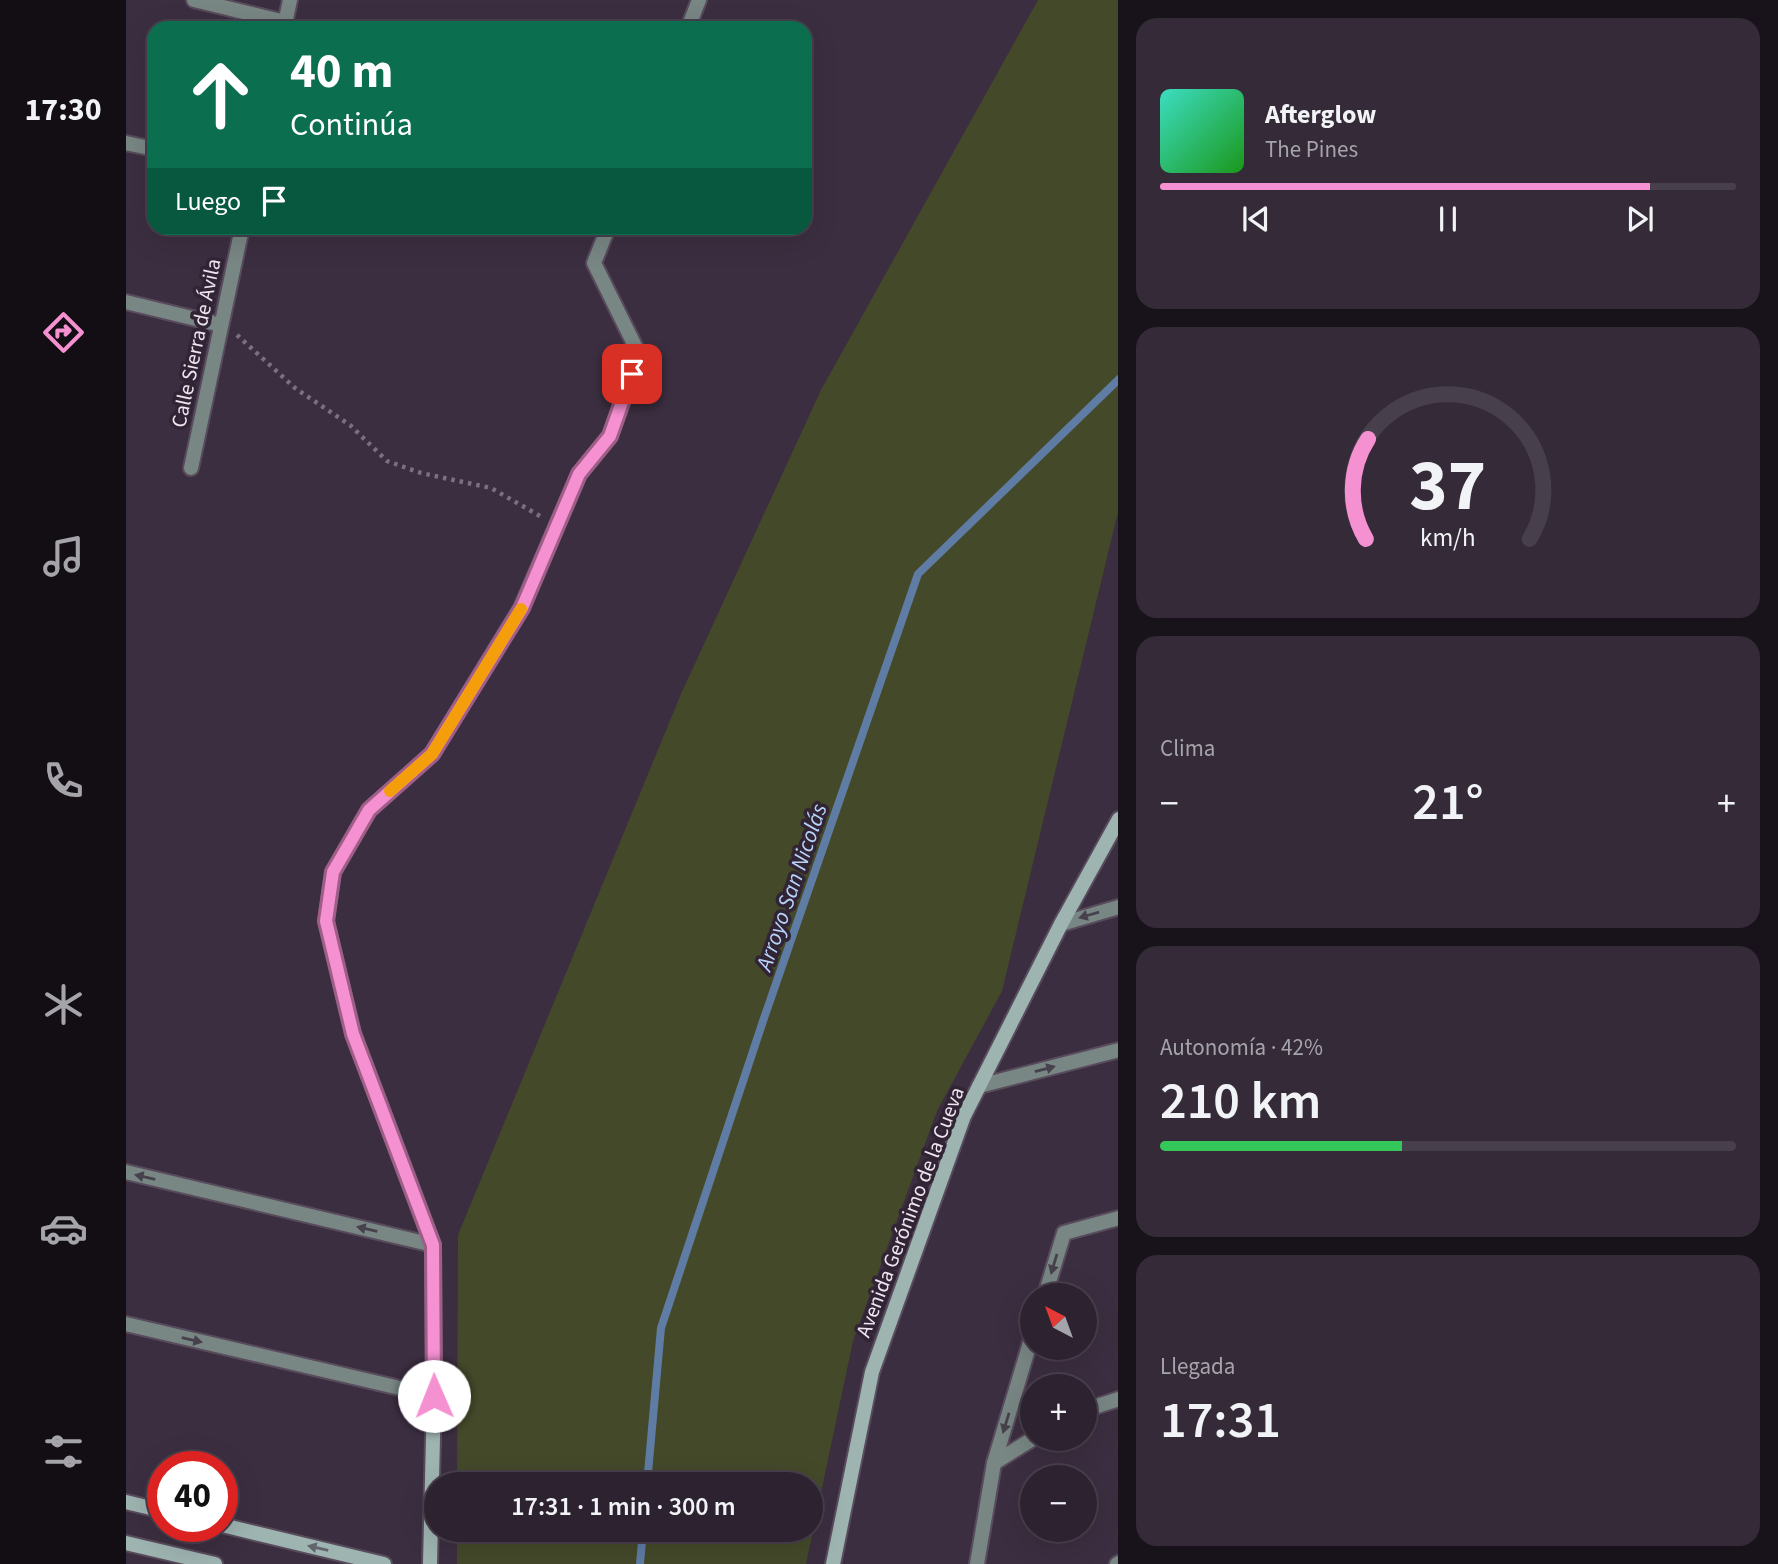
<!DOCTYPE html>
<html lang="es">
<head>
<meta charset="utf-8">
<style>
	body { margin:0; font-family:"Source Sans 3",sans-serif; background:#342a38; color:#f1f3f6; height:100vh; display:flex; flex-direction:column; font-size:26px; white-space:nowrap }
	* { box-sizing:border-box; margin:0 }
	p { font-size:23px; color:#a6a4ab }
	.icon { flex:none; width:38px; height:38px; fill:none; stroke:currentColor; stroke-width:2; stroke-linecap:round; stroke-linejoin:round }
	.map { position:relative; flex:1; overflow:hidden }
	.drawer { display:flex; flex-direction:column; gap:18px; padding:18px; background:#18131a; width:660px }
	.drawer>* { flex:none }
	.guide { position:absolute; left:21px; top:21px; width:665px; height:214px; border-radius:21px; box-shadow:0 7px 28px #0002,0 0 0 2px #483f4c; background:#0b6e4f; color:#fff; overflow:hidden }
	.needle { width:46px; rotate:319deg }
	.fabs { position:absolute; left:894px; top:1283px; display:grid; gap:14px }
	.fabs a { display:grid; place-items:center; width:77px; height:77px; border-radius:50%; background:#2c2230; box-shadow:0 7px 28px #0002,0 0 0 2px #483f4c; font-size:35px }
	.speed { position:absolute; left:21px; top:1451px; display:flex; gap:14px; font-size:35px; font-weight:700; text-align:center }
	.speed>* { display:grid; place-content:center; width:91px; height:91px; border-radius:50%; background:#2c2230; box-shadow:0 7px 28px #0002,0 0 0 2px #483f4c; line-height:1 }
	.speed .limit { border:10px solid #d22; background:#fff; color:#111 }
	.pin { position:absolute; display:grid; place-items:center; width:60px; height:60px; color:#fff; margin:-30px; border-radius:14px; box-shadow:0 4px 10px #0006 }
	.me { position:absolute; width:77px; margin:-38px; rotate:359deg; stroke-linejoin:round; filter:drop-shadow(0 0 5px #0008) }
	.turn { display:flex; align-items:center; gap:24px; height:147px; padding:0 28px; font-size:32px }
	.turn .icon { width:91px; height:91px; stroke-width:2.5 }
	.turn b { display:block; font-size:49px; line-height:60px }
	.then { display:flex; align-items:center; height:66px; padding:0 28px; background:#0003; gap:14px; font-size:26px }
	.big { font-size:52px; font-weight:600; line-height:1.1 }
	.drawer .widget { flex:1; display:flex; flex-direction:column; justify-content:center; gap:10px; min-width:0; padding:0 24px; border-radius:21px; background:#342a38 }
	.drawer .dial { align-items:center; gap:0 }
	.dial svg { height:182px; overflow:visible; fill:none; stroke:#483f4c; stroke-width:7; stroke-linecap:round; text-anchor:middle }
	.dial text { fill:#f1f3f6; stroke:none }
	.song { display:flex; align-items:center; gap:21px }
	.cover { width:84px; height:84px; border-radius:10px; background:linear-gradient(135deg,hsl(170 70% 55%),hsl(120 70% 35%)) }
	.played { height:7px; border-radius:4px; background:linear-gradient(90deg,#f590d1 85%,#483f4c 85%) }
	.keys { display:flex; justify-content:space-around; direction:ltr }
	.heat { display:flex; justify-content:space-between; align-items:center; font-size:38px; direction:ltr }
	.charge { height:10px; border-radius:5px; background:linear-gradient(90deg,#34c759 42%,#483f4c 0) }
	.trip { position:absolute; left:298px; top:1472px; width:399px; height:70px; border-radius:35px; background:#2c2230; box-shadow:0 7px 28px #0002,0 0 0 2px #483f4c; font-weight:600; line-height:70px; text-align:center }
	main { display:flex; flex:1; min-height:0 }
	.tabs { display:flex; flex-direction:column; width:126px; justify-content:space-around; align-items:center; background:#120e13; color:#a6a4ab }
	.tabs .icon { width:49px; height:49px }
	.tabs .selected { color:#f590d1 }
	.tabs b { font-size:32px; color:#f1f3f6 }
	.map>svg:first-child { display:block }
</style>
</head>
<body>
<main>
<nav class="tabs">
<b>17:30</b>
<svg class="icon selected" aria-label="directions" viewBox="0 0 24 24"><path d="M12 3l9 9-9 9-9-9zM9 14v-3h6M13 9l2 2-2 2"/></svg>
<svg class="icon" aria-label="music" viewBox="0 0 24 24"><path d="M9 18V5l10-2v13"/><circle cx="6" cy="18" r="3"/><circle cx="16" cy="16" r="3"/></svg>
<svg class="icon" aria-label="phone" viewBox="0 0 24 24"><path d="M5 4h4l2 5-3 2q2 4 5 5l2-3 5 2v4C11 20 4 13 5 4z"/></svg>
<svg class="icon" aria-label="climate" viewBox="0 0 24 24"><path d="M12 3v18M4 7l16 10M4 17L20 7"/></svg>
<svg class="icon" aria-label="car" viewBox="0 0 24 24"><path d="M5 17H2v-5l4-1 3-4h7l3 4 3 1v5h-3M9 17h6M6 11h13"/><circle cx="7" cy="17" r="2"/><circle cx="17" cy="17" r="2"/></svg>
<svg class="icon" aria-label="filters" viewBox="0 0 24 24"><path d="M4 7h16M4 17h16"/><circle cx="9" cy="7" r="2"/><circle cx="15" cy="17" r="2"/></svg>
</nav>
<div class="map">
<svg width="993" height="1564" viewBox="0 0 993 1564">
	<rect width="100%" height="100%" fill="#3b2e40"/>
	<polygon fill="#44492a" points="912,0 992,0 992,512 876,991 811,1111 727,1341 680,1564 331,1564 331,1530 684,1530 684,1484 331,1484 332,1235 555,694 695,390"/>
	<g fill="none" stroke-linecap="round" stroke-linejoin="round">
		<g stroke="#5f7ca4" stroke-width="8">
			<polyline points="521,1484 535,1328 637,1021 792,574 993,379"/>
			<polyline points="514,1564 517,1530"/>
		</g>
		<defs>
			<g id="street">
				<polyline points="68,0 159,22"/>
				<polyline points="158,28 164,0"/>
				<polyline points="562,28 573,0"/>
				<polyline points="0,143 28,149"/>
				<polyline points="0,302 95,325"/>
				<polyline points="65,468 116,228"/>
				<polyline points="935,924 993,907"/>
				<polyline points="853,1086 993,1050"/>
				<polyline points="0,1172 307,1245"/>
				<polyline points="307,1245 227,1033 200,921 207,872 243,810 306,754 395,608 453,474 484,436 513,354 468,263 482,228"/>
				<polyline points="919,1295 938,1233 993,1218"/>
				<polyline points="0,1324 308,1396"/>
				<polyline points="959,1410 993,1399"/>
				<polyline points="868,1463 908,1438"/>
				<polyline points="851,1564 868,1463 906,1336"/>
				<polyline points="991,1564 993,1563"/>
			</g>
			<g id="secondary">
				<polyline points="0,1502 37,1511"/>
				<polyline points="96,1525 258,1564"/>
				<polyline points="0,1543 89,1564"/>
				<polyline points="304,1564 308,1396 307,1245"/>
				<polyline points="707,1564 746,1372 838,1116 935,924 993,819"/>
			</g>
		</defs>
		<use href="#street" stroke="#584b5c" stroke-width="18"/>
		<use href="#secondary" stroke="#584b5c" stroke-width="18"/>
		<polyline stroke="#7b707f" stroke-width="4.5" stroke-dasharray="3.5 5" stroke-linecap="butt" points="111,335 169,388 224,425 261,461 295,473 365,488 414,516"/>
		<use href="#street" stroke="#788684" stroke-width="14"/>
		<use href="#secondary" stroke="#9eb4b1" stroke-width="14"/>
	</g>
	<defs><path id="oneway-solid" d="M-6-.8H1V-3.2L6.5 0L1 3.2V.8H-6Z" transform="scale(1.75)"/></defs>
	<g fill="#46414d">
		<use href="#oneway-solid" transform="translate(963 915) rotate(164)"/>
		<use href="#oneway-solid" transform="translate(919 1069) rotate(-15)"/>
		<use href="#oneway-solid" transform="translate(19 1177) rotate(-167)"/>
		<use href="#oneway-solid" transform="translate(241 1229) rotate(-167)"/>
		<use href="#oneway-solid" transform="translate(928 1264) rotate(107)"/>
		<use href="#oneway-solid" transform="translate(66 1340) rotate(13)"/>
		<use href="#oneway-solid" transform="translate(880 1423) rotate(107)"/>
	</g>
	<use fill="#62656d" href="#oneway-solid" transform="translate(192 1548) rotate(-167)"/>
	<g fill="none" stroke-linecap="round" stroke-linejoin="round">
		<defs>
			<polyline id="route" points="308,1396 307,1245 227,1034 200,921 207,872 243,810 306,754 396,608 453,474 484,436 506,374"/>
		</defs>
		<use href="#route" stroke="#9f5e88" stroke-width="18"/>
		<use href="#route" stroke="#f590d1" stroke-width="12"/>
		<polyline stroke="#f59e0b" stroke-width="12" points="264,791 306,754 395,609"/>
	</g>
	<g text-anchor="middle" stroke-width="7" stroke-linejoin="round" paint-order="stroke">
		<g font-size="21" fill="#eee5f0" stroke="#312435">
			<text transform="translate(70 343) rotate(-78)" y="7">Calle Sierra de Ávila</text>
			<text transform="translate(784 1212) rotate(-69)" y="7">Avenida Gerónimo de la Cueva</text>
		</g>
		<g font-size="23" font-style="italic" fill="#b8d3f9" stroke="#312435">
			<text transform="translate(665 887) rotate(-71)" y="8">Arroyo San Nicolás</text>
		</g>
	</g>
</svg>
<div class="fabs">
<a><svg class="needle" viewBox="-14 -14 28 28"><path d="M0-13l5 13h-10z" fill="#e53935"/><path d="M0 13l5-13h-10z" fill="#a6a4ab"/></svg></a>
<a>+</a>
<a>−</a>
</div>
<div class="speed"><div class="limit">40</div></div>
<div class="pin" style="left:506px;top:374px;background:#d93025"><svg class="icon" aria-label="arrive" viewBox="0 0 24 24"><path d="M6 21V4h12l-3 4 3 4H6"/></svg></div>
<svg class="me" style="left:308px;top:1396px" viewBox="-20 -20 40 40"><circle r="19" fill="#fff"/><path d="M0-13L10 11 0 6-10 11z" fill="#f590d1"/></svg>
<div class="trip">17:31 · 1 min · 300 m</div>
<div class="guide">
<div class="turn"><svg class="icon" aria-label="ahead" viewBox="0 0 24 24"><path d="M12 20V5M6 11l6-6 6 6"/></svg><div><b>40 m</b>Continúa</div></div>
<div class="then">Luego<svg class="icon" aria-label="arrive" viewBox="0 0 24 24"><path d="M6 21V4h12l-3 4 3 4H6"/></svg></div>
</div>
</div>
<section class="drawer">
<div class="widget">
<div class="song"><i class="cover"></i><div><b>Afterglow</b><p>The Pines</p></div></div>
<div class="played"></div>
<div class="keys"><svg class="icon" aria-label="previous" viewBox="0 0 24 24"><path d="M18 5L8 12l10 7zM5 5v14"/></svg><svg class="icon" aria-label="pause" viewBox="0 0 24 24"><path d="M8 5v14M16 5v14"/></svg><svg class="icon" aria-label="next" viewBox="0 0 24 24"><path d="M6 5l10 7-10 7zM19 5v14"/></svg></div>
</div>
<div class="widget dial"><svg viewBox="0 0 100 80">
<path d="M14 69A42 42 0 1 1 86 69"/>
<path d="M14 69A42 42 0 0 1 15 25" stroke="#f590d1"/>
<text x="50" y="56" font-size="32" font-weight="700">37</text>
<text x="50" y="72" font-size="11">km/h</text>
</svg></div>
<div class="widget"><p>Clima</p>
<div class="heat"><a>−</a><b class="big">21°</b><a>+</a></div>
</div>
<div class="widget"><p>Autonomía · 42%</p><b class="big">210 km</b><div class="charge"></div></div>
<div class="widget"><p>Llegada</p><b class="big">17:31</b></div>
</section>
</main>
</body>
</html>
